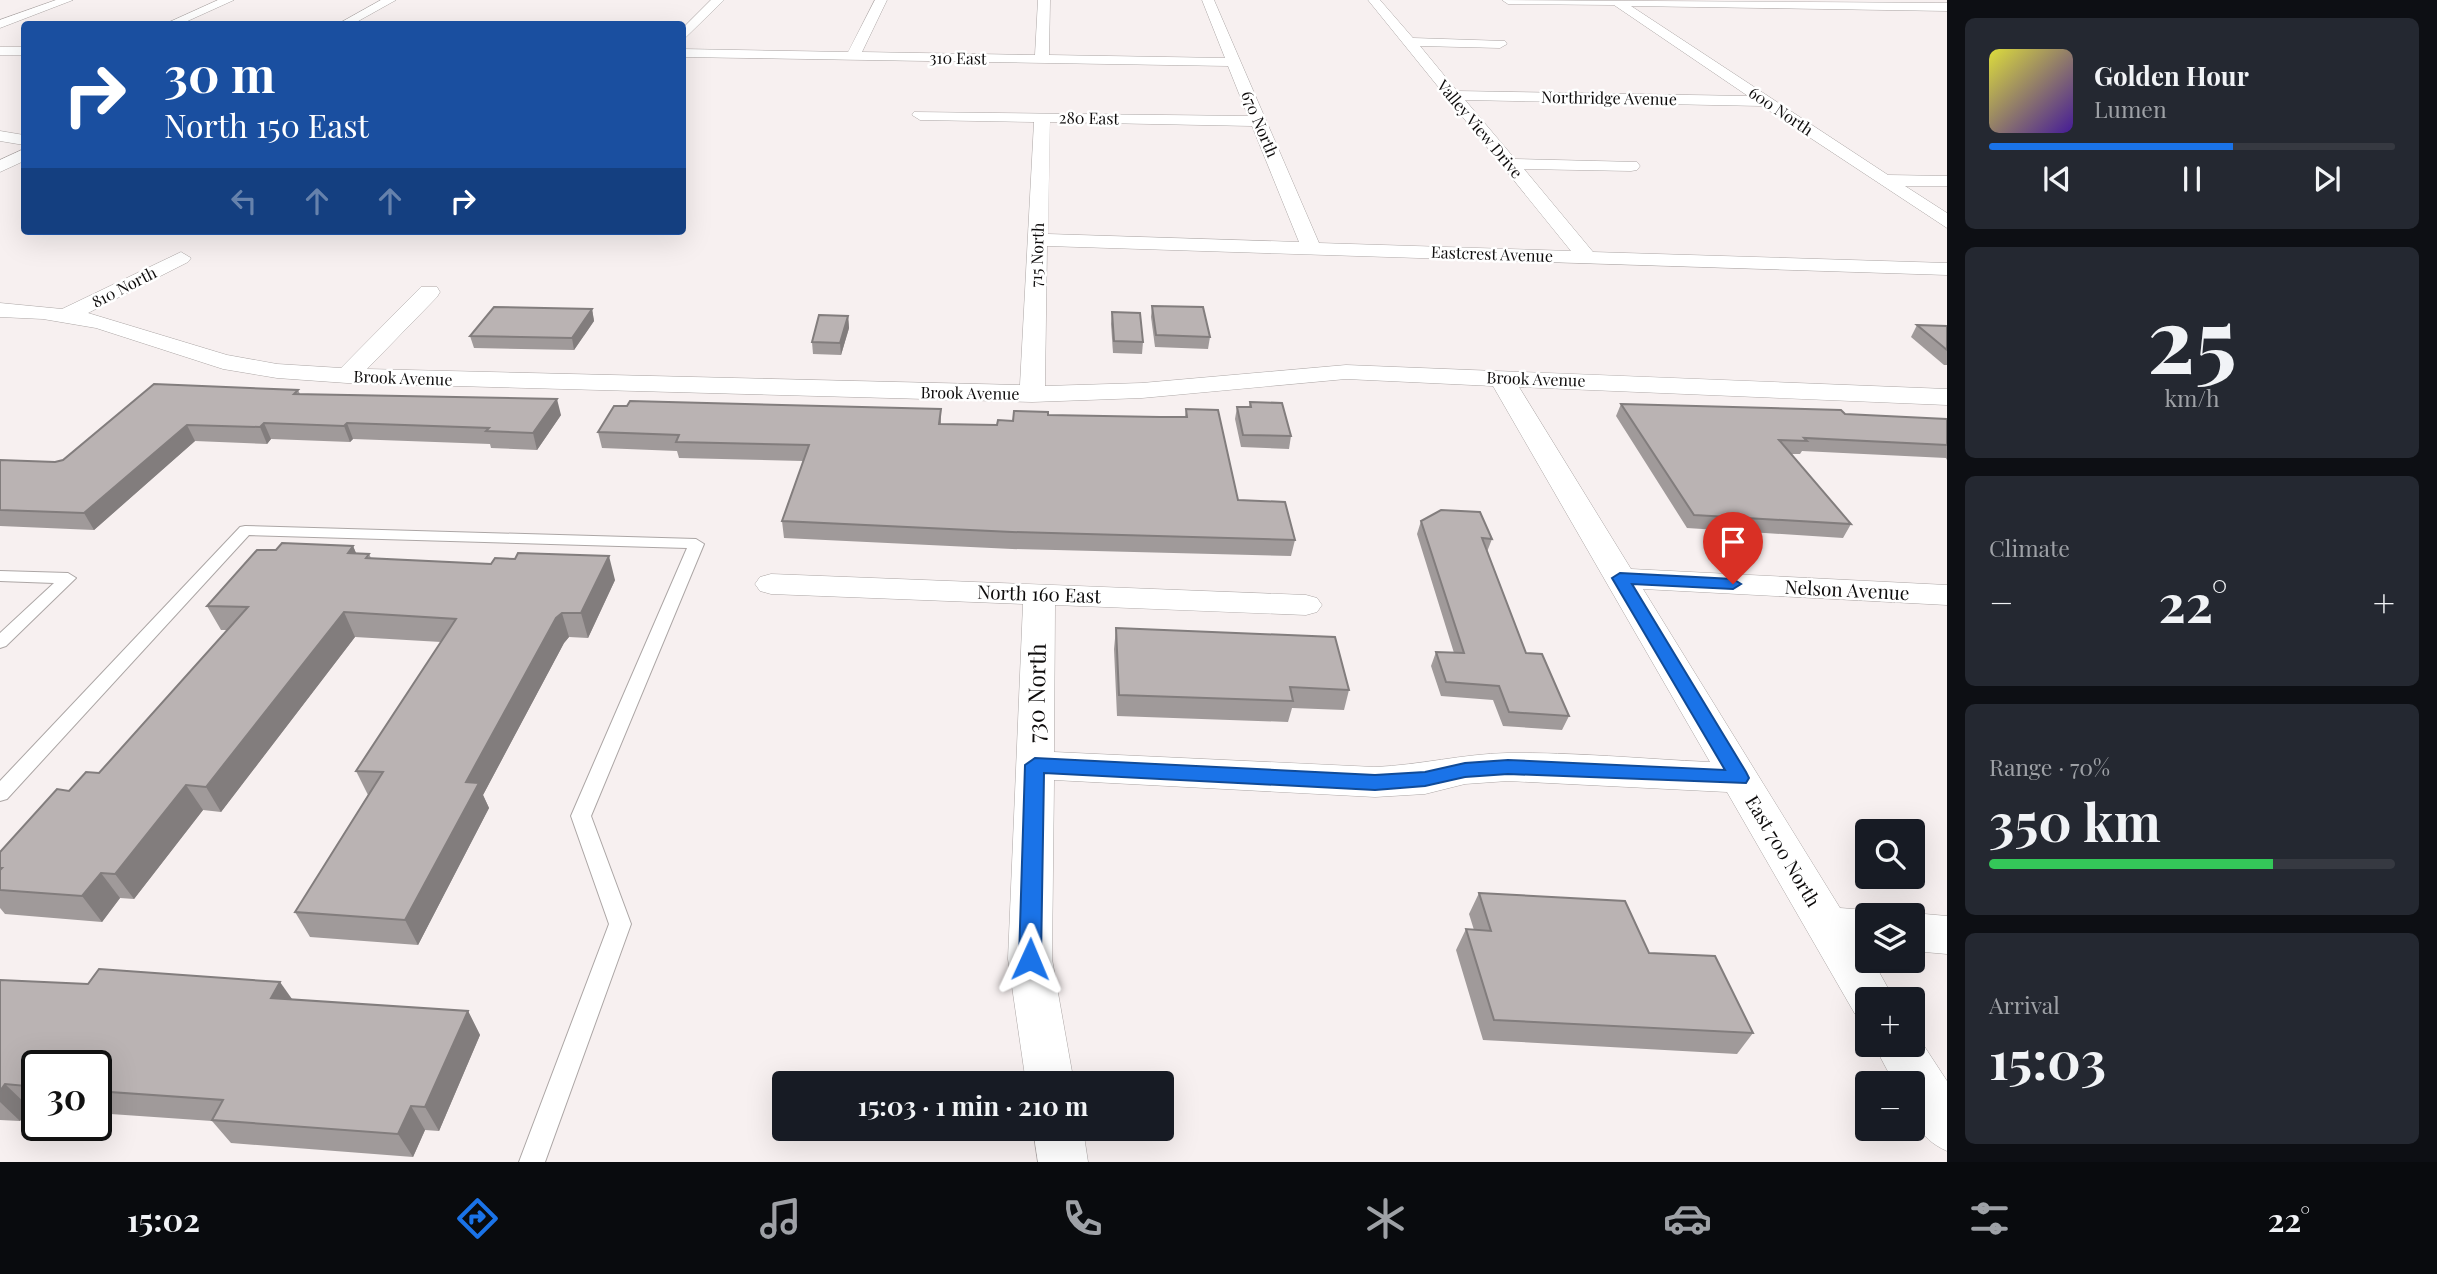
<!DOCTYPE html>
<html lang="en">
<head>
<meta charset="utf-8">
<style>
	body { margin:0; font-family:"Playfair Display",serif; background:#242831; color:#f1f3f6; height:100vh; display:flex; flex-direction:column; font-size:26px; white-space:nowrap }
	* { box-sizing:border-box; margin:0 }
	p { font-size:23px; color:#9ea1a6 }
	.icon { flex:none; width:38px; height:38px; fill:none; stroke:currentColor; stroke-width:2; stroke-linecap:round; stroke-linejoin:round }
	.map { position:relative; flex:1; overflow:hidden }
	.sheet { display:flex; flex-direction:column; gap:18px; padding:18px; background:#0d0f14; width:490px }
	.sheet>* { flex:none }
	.top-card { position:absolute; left:21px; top:21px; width:665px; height:214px; border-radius:7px; box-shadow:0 7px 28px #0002; background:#1a4fa0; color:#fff; overflow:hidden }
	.controls { position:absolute; left:1855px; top:819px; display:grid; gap:14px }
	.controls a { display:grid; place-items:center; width:70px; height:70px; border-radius:7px; background:#171b24; box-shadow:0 7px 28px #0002; font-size:35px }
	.speed { position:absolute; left:21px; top:1050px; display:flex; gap:14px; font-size:35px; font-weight:700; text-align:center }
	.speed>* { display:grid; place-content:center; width:91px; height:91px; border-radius:50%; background:#171b24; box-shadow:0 7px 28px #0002; line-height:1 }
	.speed .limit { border:4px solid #111; border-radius:10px; background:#fff; color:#111 }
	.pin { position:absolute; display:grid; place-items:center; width:60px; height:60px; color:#fff; margin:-72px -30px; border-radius:50% 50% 50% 0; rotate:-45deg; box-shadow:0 0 7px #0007 }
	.pin .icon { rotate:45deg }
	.me { position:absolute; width:77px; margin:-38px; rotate:1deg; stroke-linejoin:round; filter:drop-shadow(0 0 5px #0008) }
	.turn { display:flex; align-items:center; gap:24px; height:147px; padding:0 28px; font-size:32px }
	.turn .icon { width:91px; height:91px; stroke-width:2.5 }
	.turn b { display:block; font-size:49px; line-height:60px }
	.lanes { display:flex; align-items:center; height:66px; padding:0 28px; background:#0003; justify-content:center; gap:35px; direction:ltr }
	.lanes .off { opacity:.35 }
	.big { font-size:52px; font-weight:700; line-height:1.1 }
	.sheet .widget { flex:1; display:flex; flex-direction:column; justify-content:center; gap:10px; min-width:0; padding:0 24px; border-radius:10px; background:#242831 }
	.sheet .dial { align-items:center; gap:0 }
	.dial b { font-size:91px; line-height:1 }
	.song { display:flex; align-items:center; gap:21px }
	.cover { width:84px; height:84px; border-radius:10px; background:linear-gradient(135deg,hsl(60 70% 55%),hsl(260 70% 35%)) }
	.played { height:7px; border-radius:4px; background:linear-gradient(90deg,#1a73e8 60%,#363941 60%) }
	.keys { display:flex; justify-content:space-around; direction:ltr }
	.heat { display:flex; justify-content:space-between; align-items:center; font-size:38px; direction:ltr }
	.charge { height:10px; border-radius:5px; background:linear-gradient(90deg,#34c759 70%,#363941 0) }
	.trip { position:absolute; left:772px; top:1071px; width:402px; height:70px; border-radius:7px; background:#171b24; box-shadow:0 7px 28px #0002; font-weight:700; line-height:70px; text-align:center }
	.menu { display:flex; height:112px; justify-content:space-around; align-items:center; background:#090b0e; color:#9ea1a6 }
	.menu .icon { width:49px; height:49px }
	.menu .on { color:#1a73e8 }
	.menu b { font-size:32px; color:#f1f3f6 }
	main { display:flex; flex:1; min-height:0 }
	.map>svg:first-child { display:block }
</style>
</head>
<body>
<main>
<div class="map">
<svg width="1947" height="1162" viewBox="0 0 1947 1162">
	<rect width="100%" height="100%" fill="#f7f0f0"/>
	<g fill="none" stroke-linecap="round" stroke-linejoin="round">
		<defs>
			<g id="service">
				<polygon points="245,526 696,539 704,544 591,816 631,924 545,1162 519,1162 609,924 571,816 687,548 249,535 7,799 0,801 0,781 240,527"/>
				<polygon points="0,571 68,573 76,578 6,646 0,648 0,633 54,583 0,581"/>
			</g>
			<g id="minor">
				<polygon points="56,0 73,0 0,28 0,20"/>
				<polygon points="218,0 234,0 181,24 165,24"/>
				<polygon points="381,0 396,0 353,24 338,24"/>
				<polygon points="711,0 724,0 682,41 682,29"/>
				<path d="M 875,0 L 887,0 L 862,52 L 1035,55 L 1038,0 L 1050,0 L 1049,55 L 1225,58 L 1202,0 L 1214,0 L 1319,243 L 1571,251 L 1368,0 L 1380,0 L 1413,38 L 1505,41 L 1507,44 L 1500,48 L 1420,46 L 1457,91 L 1748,96 L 1614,5 L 1508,4 L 1502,0 L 1947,3 L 1947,11 L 1631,6 L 1888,175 L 1947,176 L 1947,186 L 1905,186 L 1947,213 L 1947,228 L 1762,106 L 1465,100 L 1515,159 L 1637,162 L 1640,166 L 1637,170 L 1631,171 L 1524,169 L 1593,252 L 1947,263 L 1947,275 L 1047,246 L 1045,386 L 1142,383 L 1346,365 L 1947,389 L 1947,405 L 1519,387 L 1631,569 L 1947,585 L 1947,605 L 1643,589 L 1840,908 L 1867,910 L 1881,915 L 1867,915 L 1867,948 L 1864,947 L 1867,961 L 1873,961 L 1894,999 L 1867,999 L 1867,1018 L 1855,1014 L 1727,792 L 1508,781 L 1465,784 L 1425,794 L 1375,797 L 1054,780 L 1052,959 L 1074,1083 L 1026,1083 L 1008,959 L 1023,604 L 771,594 L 760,591 L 755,584 L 760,577 L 771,574 L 1306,595 L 1317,598 L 1322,605 L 1317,612 L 1306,615 L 1055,605 L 1054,752 L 1375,767 C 1420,765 1463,754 1507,753 C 1574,752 1643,759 1710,762 L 1493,386 L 1346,379 L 1142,398 L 1032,402 L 347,383 L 277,378 L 223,369 L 96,328 L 43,319 L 0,317 L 0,303 L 62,309 L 181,252 L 191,258 L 188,262 L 88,313 L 227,355 L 277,364 L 341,368 L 421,287 L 437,287 L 440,292 L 437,297 L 367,369 L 1020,385 L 1034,122 L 920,120 L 912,115 L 914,112 L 1248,116 L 1228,66 L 682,57 L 682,49 L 848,52 ZM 1050,122 L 1252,126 L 1299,242 L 1048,234 Z"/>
				<rect x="0" y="47" width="24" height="8"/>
				<polygon points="0,131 24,135 24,145 0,141"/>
				<polygon points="24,149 24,161 0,172 0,160"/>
				<polygon points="1913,913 1947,916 1947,954 1913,951 1913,915 1908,915"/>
				<path d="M 1913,1029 L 1947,1081 L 1947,1151 C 1915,1137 1913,1115 1913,1083 L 1894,1083 L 1874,1045 L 1913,1045 Z"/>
				<polygon points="1033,1129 1083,1129 1088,1162 1038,1162"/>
			</g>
		</defs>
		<use href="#service" stroke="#aca6a5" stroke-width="2"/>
		<use href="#minor" stroke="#aca6a5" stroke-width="1"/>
		<use href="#service" fill="#fff" fill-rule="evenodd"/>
		<use href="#minor" fill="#fff" fill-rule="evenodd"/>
	</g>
	<g fill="#a09a9a">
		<polygon points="1152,306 1210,337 1208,349 1155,347 1151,317"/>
		<polygon points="592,309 594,321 574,350 474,348 470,336"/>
		<polygon points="1112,312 1143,342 1142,354 1113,353 1111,324"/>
		<polygon points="848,316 849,328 841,355 813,354 812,342"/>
		<polygon points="1917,325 1947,326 1947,365 1944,365 1911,337"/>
		<polygon points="298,390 300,394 561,415 537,450 491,448 490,444 353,439 350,442 271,439 267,444 195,441 94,530 0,526 0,460 55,462"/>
		<polygon points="1250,402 1291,436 1289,449 1241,447 1235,419 1237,407 1249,407"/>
		<polygon points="1621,404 1947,419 1947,460 1946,458 1802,451 1800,454 1791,454 1851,524 1843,538 1687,528 1616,416"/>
		<polygon points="941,409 941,424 997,425 1013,421 1048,415 1160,417 1185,417 1186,409 1238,500 1295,540 1291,556 1012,549 784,538 782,521 803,461 679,458 677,451 602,448 598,432"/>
		<polygon points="1421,521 1492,539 1487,552 1526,653 1569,716 1562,730 1503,726 1493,700 1441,696 1431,666 1436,652 1454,653 1417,534"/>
		<polygon points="353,546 356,553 369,554 371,558 615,580 588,638 569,637 564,643 483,795 489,808 418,945 310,937 295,912 368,795 356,771 441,642 355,637 221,812 203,810 134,899 120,898 102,922 5,914 0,908 0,852 69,791 99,773 227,630 221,630 207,606 276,550"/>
		<polygon points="1116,628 1349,690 1344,710 1292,708 1288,722 1117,716 1114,649"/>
		<polygon points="1479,893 1649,953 1753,1033 1737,1054 1483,1040 1456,950 1466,929 1474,930 1469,914"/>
		<polygon points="0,980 468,1011 480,1035 439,1131 425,1130 413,1157 231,1143 212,1121 96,1113 96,1066 37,1066 37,1108 30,1108 20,1121 0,1120"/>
	</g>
	<g fill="#827d7d">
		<polygon points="592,309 594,321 574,350 572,338"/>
		<polygon points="848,316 849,328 841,355 840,343"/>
		<polygon points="557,399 561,415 537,450 533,433"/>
		<polygon points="264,423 271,439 267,444 260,427"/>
		<polygon points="347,423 353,439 350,442 344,426"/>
		<polygon points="187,425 195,441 94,530 84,513"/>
		<polygon points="353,546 363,570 348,553"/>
		<polygon points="609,556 615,580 588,638 581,613"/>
		<polygon points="344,612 355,637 221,812 206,787"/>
		<polygon points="562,613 569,637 564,643 483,795 489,808 418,945 405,920 466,782 556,618"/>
		<polygon points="186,785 203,810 134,899 115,874"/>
		<polygon points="101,873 120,898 102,922 82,896"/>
		<polygon points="280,982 297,1006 271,998"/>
		<polygon points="468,1011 480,1035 439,1131 425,1107"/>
		<polygon points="5,1084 30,1108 20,1121 0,1102 0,1091"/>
		<polygon points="411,1106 425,1130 413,1157 398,1134"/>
	</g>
	<g fill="#bab3b3" stroke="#827d7d" stroke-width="2">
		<polygon points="1152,306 1203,307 1210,337 1156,335"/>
		<polygon points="494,307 592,309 572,338 470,336"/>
		<polygon points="1112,312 1140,313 1143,342 1114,341"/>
		<polygon points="819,315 848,316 840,343 812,342"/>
		<polygon points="1917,325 1947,326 1947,350"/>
		<polygon points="154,384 298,390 294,394 557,399 533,433 486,431 489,428 347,423 344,426 264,423 260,427 187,425 84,513 0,510 0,460 55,462 63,460"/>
		<polygon points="630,401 941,409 939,424 997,425 998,420 1013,421 1014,411 1048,412 1048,415 1160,417 1187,417 1186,409 1218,410 1238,500 1285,502 1295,540 1012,532 782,521 809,445 676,442 679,435 598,432 614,406 627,406"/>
		<polygon points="1250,402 1282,403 1291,436 1243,435 1237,407 1251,407"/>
		<polygon points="1621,404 1841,410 1845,414 1947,419 1947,445 1804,438 1807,441 1779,440 1851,524 1694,515"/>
		<polygon points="1441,510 1480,512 1492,539 1482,538 1526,653 1542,654 1569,716 1509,712 1499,686 1446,682 1436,652 1464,653 1421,521"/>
		<polygon points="282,543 353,546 348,553 369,554 366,558 491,564 495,558 515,559 518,553 609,556 581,613 562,613 556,618 466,782 479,783 405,920 295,912 383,772 356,771 456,619 344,612 206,787 186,785 115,874 101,873 82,896 0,890 0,870 2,868 0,868 0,852 57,789 69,791 86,772 99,773 248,607 207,606 257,550 276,550"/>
		<polygon points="1116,628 1335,637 1349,690 1290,687 1293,701 1119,695"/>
		<polygon points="1479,893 1625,901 1649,953 1715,956 1753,1033 1494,1020 1466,929 1491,931"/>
		<polygon points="99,969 280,982 271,998 468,1011 425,1107 411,1106 398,1134 212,1120 223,1100 96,1091 96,1066 37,1066 37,1087 5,1084 0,1091 0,980 88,984"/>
	</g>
	<polygon fill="#1a73e8" stroke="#114b97" stroke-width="2" points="1620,573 1733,579 1741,584 1733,589 1632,584 1746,772 1749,778 1746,783 1508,774 1465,777 1425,786 1375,790 1044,773 1041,959 1038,966 1030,969 1022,966 1019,959 1025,765 1035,758 1375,775 1425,772 1465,763 1508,760 1725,770 1612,578"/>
	<g text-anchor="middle" stroke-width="5" stroke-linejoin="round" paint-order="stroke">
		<g font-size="16" fill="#0e0c0c" stroke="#fff">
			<text transform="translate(958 58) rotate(1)" y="6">310 East</text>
			<text transform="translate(1609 98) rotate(1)" y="6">Northridge Avenue</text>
			<text transform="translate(1781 111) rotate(34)" y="6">600 North</text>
			<text transform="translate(1089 118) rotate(1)" y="6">280 East</text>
			<text transform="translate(1260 124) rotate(67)" y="6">670 North</text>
			<text transform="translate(1480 129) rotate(50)" y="6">Valley View Drive</text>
			<text transform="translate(1492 254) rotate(2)" y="6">Eastcrest Avenue</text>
			<text transform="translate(1037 255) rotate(-88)" y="6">715 North</text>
			<text transform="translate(124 287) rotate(-27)" y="6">810 North</text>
			<text transform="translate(403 378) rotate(2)" y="6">Brook Avenue</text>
			<text transform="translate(1536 379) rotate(2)" y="6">Brook Avenue</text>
			<text transform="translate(970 393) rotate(1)" y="6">Brook Avenue</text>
		</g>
		<g font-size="19" fill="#0e0c0c" stroke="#fff">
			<text transform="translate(1847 590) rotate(3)" y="7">Nelson Avenue</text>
			<text transform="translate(1039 594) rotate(2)" y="7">North 160 East</text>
			<text transform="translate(1783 851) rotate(59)" y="7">East 700 North</text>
		</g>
		<g font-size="23" fill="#0e0c0c" stroke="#fff">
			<text transform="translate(1037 693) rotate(-89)" y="8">730 North</text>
		</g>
	</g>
</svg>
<div class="controls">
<a><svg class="icon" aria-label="search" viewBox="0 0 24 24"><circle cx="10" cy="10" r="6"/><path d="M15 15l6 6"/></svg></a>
<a><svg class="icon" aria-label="layers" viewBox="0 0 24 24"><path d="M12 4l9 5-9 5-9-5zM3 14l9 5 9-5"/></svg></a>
<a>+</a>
<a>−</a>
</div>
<div class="speed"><div class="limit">30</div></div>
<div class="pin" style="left:1733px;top:584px;background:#d93025"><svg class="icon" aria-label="arrive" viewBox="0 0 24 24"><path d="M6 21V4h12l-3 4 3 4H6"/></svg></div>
<svg class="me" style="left:1030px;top:959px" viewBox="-20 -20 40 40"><path d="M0-17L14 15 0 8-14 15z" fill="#1a73e8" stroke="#fff" stroke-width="4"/></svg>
<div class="trip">15:03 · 1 min · 210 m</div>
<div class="top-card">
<div class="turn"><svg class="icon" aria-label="right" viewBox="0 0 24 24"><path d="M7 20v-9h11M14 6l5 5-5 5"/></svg><div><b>30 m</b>North 150 East</div></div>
<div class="lanes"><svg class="icon off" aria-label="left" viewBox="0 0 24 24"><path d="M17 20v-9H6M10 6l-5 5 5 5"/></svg><svg class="icon off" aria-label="ahead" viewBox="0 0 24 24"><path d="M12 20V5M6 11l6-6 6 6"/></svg><svg class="icon off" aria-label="ahead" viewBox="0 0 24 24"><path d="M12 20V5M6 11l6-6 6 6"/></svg><svg class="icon" aria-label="right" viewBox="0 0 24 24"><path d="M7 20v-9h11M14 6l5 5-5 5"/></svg></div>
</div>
</div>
<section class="sheet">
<div class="widget">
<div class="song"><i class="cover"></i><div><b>Golden Hour</b><p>Lumen</p></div></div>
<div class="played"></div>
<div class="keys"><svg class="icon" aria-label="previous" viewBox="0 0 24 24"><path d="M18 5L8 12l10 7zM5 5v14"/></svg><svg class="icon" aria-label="pause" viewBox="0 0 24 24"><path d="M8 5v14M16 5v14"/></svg><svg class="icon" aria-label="next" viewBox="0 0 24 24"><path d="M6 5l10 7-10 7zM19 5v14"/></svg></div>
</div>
<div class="widget dial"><b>25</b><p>km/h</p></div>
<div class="widget"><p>Climate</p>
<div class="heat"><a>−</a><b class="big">22°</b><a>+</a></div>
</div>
<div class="widget"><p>Range · 70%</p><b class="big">350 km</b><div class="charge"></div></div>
<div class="widget"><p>Arrival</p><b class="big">15:03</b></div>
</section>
</main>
<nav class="menu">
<b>15:02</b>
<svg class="icon on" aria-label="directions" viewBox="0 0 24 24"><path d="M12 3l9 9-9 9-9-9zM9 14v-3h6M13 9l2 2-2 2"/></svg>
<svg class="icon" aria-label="music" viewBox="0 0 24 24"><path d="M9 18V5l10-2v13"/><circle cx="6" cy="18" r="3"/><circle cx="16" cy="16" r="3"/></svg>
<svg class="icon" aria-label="phone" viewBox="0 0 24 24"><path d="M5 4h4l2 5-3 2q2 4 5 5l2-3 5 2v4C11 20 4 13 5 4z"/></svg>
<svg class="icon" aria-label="climate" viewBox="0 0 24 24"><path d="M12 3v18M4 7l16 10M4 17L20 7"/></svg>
<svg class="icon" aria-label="car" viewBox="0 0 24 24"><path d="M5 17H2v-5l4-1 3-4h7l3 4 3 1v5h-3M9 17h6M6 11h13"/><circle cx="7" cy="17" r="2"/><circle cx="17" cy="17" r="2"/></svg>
<svg class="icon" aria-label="filters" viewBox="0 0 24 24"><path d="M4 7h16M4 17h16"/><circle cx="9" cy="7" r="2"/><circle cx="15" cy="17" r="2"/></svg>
<b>22°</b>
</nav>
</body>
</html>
